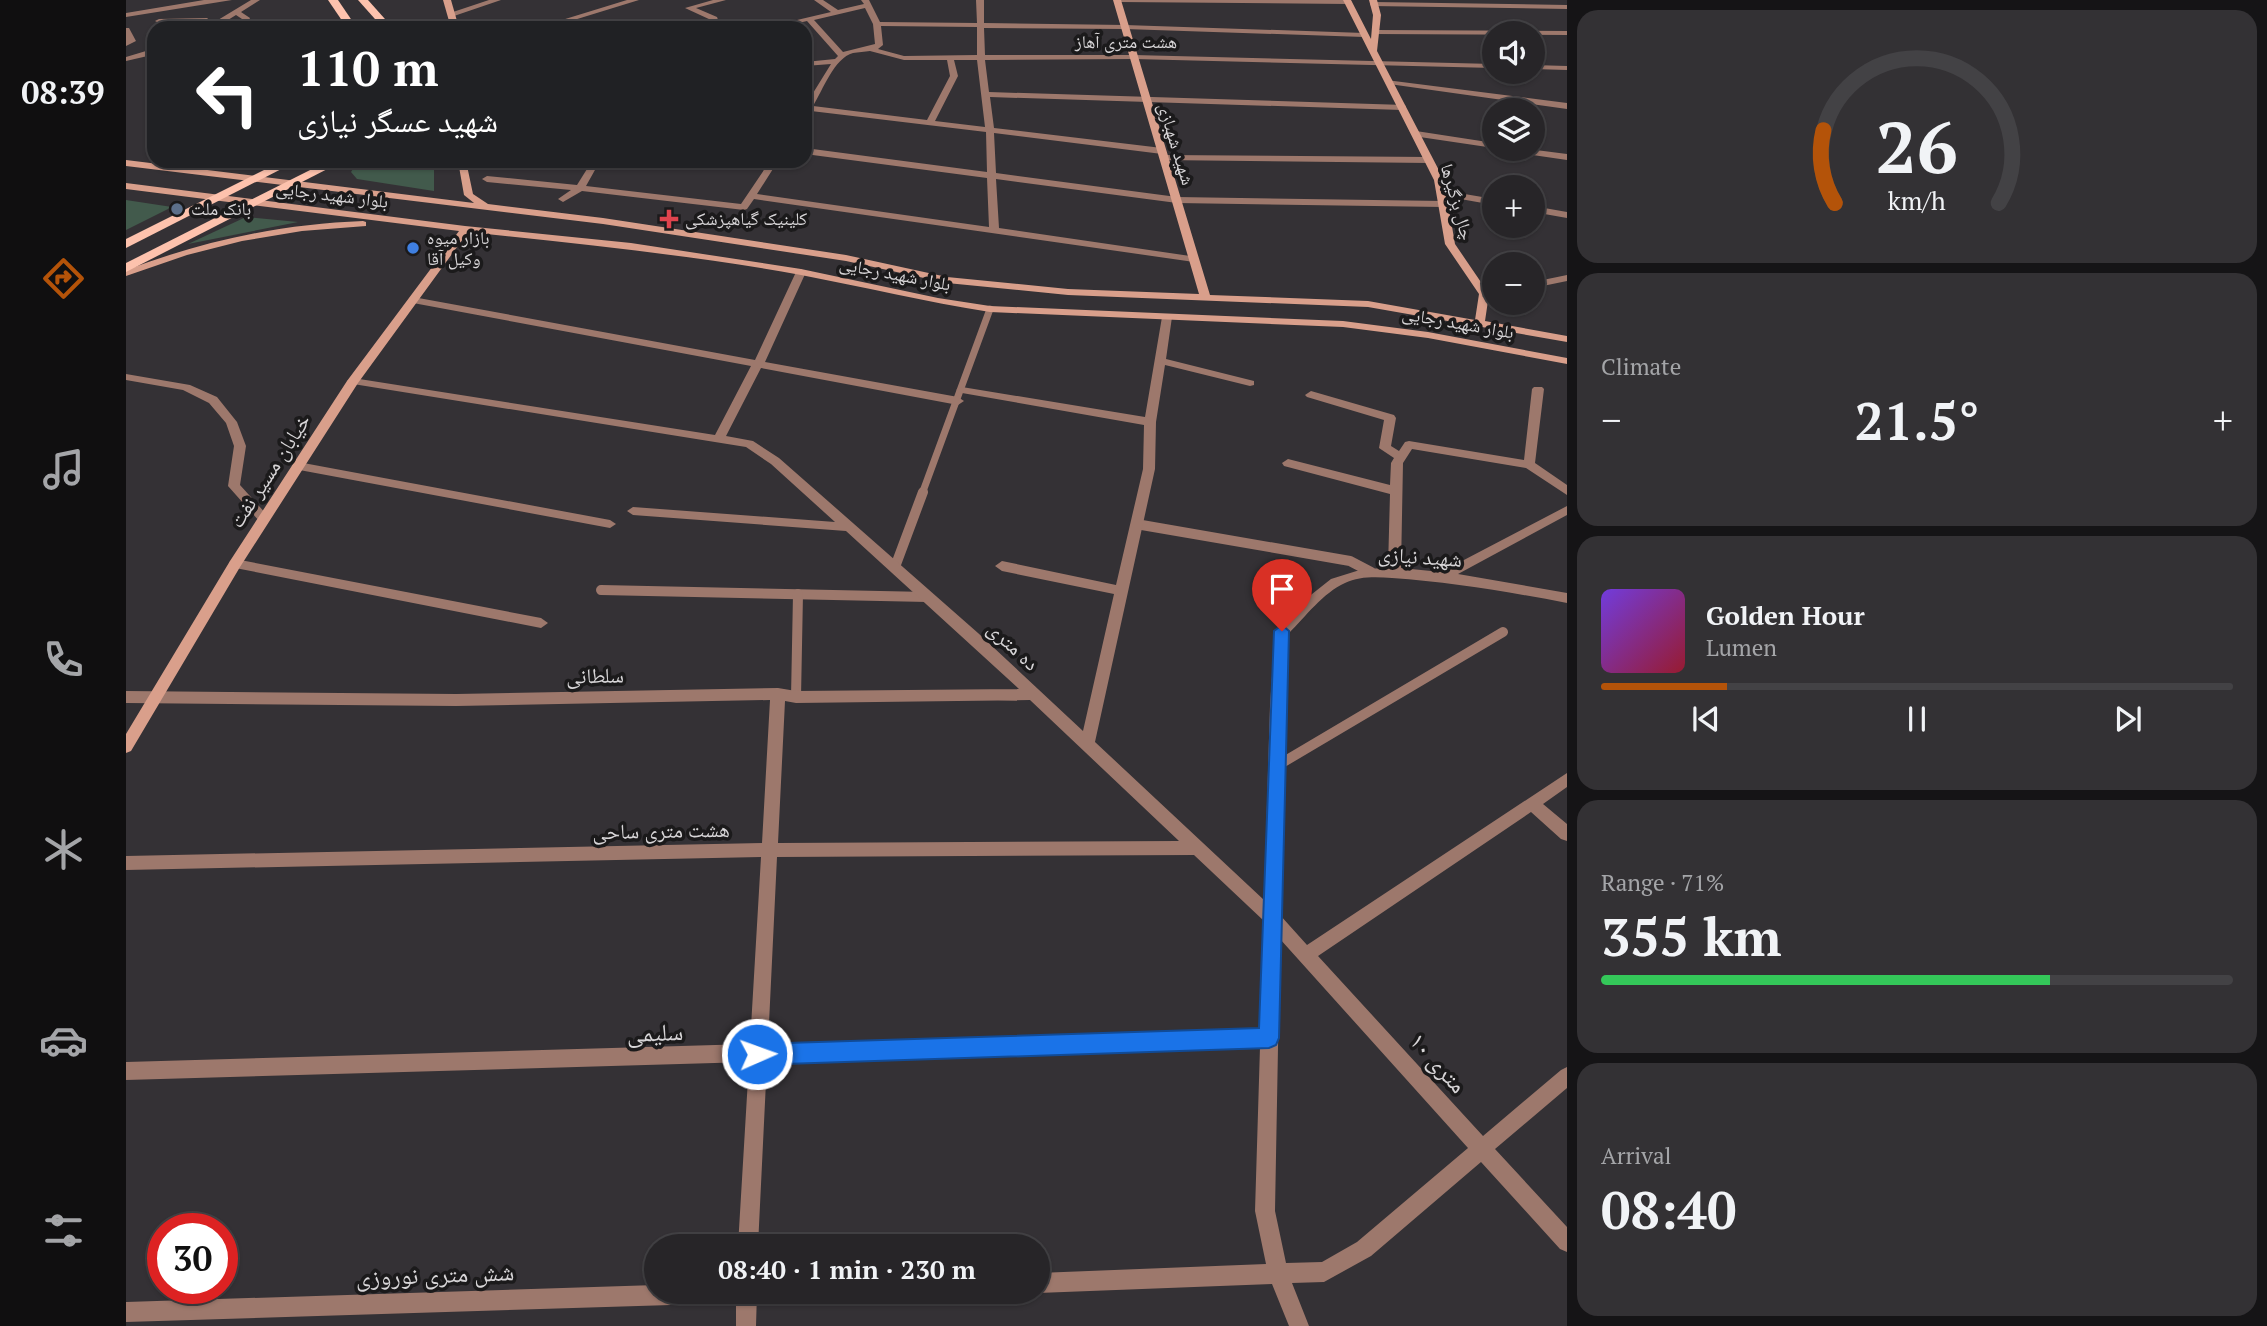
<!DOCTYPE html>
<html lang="en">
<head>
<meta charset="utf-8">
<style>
	body { margin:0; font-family:"PT Serif","Noto Naskh Arabic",serif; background:#333134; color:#f1f3f6; height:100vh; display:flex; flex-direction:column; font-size:26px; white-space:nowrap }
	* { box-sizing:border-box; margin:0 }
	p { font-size:23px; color:#a4a5a8 }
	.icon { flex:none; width:38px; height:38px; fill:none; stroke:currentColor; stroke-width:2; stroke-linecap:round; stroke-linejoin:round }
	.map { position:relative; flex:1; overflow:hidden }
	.side { display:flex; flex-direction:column; gap:10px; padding:10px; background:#151416; width:700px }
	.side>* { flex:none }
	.hud { position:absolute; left:21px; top:21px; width:665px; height:147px; border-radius:21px; box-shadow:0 2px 5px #0004,0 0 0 2px #434245; background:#202124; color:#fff; overflow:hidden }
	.controls { position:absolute; left:1356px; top:21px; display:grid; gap:14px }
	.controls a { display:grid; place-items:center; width:63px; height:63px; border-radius:50%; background:#272528; box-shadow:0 2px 5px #0004,0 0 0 2px #434245; font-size:35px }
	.speed { position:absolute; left:21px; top:1213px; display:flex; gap:14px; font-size:35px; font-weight:700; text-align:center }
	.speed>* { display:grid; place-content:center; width:91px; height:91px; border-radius:50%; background:#272528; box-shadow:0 2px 5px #0004,0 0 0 2px #434245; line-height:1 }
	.speed .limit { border:10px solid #d22; background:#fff; color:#111 }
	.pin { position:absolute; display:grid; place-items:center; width:60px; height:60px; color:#fff; margin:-72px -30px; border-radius:50% 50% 50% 0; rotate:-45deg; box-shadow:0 0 7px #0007 }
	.pin .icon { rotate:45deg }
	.me { position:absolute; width:77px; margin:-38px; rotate:88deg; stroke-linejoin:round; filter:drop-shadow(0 0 5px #0008) }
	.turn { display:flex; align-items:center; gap:24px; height:147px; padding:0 35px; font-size:32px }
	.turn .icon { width:91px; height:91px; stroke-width:2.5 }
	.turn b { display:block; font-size:49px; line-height:60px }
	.big { font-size:52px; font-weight:700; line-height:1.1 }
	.side .card { flex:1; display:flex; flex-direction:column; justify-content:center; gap:10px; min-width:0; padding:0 24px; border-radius:21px; background:#333134 }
	.side .dial { align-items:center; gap:0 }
	.dial svg { height:182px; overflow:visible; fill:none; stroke:#434245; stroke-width:7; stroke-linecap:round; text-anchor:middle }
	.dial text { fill:#f1f3f6; stroke:none }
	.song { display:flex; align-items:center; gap:21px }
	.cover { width:84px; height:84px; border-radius:10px; background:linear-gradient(135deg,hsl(260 70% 55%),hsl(350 70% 35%)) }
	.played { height:7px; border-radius:4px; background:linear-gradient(90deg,#b45309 20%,#434245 20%) }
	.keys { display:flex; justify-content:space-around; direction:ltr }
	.heat { display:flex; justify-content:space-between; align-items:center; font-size:38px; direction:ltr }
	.charge { height:10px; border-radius:5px; background:linear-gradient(90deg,#34c759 71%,#434245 0) }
	.trip { position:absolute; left:518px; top:1234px; width:406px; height:70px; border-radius:35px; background:#272528; box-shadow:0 2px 5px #0004,0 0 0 2px #434245; font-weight:700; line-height:70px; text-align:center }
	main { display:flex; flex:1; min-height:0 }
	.dock { display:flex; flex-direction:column; width:126px; justify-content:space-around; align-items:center; background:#100f10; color:#a4a5a8 }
	.dock .icon { width:49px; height:49px }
	.dock .active { color:#b45309 }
	.dock b { font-size:32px; color:#f1f3f6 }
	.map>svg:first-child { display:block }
</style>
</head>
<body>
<main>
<nav class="dock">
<b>08:39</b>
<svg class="icon active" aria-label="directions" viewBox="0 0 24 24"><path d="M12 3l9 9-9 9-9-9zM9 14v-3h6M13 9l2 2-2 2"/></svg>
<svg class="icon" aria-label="music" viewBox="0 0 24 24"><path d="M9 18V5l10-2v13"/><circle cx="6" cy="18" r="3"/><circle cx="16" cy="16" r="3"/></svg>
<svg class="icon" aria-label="phone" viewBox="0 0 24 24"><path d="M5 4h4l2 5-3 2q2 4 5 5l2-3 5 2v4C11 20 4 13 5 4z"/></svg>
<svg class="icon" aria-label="climate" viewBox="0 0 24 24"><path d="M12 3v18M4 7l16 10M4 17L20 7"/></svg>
<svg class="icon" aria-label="car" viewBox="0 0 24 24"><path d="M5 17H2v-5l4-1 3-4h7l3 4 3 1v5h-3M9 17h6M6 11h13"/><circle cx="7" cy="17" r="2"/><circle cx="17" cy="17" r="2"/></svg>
<svg class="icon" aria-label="filters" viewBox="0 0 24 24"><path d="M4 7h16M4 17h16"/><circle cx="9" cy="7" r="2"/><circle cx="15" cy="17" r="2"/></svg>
</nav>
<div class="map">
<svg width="1441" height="1326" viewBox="0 0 1441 1326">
	<rect width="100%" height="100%" fill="#343135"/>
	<g fill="#425a4c">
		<polygon points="232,161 308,161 308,191 231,179 225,172"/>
		<polygon points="0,200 46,207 0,230"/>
		<polygon points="120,217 172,222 62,244"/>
	</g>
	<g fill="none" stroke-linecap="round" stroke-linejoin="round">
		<polyline stroke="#9d786c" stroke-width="7" points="796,494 864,309"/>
		<g stroke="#9d786c" stroke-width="10">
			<polyline points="1010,524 1224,561 1245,572"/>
			<polyline points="769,567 797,492"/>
			<polyline points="475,590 802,597"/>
			<polyline points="670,697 672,594"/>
			<polyline points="1149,767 1377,632"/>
		</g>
		<g fill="#9d786c" fill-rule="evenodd">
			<polygon points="78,0 106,0 0,17 0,13"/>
			<polygon points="125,0 134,0 115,12 124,18 120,28 112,28 116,19 110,15 89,28 80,28 77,22 33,23 29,21 33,19 81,18 87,23"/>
			<polygon points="363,0 375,0 328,16 321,14"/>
			<polygon points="501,0 513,0 422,28 410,28"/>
			<polygon points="587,0 600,0 570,8 591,17 595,28 587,28 585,20 559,8"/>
			<path d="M 688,0 L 697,0 L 712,10 L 738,4 L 735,0 L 743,0 L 754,22 L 851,23 L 850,0 L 858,0 L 858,23 L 999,25 L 1238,33 L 1242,35 L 1238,37 L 999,29 L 858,28 L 859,55 L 1008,55 L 1368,64 L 1368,68 L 1008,59 L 859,60 L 863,92 L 1279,105 L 1280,107 L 1276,110 L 864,97 L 868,128 L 1036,148 L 1040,151 L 1036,154 L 868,133 L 870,173 L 1051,197 L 1317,201 L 1322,204 L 1317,207 L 1051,203 L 870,179 L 873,228 L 1071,257 L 1073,259 L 1068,262 L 628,199 L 621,209 L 618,210 L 456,191 L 437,202 L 432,199 L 445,190 L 361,182 L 356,179 L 361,176 L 451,185 L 466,161 L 474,161 L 460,186 L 615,204 L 644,161 L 652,161 L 631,194 L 863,227 L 861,178 L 679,154 L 679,148 L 861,172 L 860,132 L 685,111 L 679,116 L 679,106 L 705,64 L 679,66 L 679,62 L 709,59 L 712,56 L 681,21 L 651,28 L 637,28 L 705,12 ZM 739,8 L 747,24 L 749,44 L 717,52 L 688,20 ZM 755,26 L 851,27 L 851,55 L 778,56 L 752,49 L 757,45 ZM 744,51 L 778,60 L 821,60 L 824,76 L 801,120 L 687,106 C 697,90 708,58 727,53 C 732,52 739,52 744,51 ZM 828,60 L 851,60 L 859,127 L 809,121 L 832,76 Z"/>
			<polygon points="989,0 1223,0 1226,2 1222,4 993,2"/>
			<polygon points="1248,2 1441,5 1441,9 1245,6 1244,4"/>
			<polygon points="0,28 3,28 10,41 0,46"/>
			<polygon points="1250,30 1441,31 1441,35 1247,34 1246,32"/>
			<polygon points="24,46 28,46 26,55 0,61 0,57 20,51"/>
			<polygon points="1407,65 1441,66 1441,70 1407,69"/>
			<polygon points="1260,80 1441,103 1441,109 1263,84 1260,84"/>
			<polygon points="1290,131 1368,143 1368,148 1287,136 1286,134"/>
			<polygon points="1382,149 1402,149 1441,154 1441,160 1386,152"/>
			<polygon points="1038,155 1303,157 1307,160 1303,163 1035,160 1034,158"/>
			<polygon points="1315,190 1368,199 1368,205 1312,195 1312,191"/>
			<polygon points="1407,206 1441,212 1441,218 1407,212"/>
			<path d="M 675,269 L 680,272 L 639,362 L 832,397 L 838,401 L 832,405 L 635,368 L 600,436 L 627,441 L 653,458 L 852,633 L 957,731 L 988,594 L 876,571 L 869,566 L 876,561 L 990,585 L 1017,469 L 1018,425 L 836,393 L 830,390 L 836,387 L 1019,417 L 1036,317 L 1041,314 L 1046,317 L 1040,359 L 1128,381 L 1128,385 L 1124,386 L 1039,365 L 1030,422 L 1029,469 L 969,742 L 1138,900 L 1144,706 L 1149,631 L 1181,598 L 1205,579 L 1237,569 L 1262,568 L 1264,494 L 1158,466 L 1156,463 L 1162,459 L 1264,485 L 1265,463 L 1268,458 L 1253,448 L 1258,420 L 1181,397 L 1179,395 L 1185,391 L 1268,415 L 1270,418 L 1265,446 L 1273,451 L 1279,442 L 1283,441 L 1398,460 L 1406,389 L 1408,387 L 1416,387 L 1418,389 L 1409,463 L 1441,485 L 1441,495 L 1400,468 L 1286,449 L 1277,463 L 1275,568 L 1315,572 L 1441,506 L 1441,515 L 1332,574 L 1441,593 L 1441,603 C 1383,592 1325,582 1266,578 C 1251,577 1233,576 1219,583 C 1197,593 1180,616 1163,633 L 1158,706 L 1154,915 L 1181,945 L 1441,773 L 1441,787 L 1417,804 L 1441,824 L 1441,841 L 1435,839 L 1405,812 L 1192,956 L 1357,1136 L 1435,1070 L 1441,1067 L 1441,1088 L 1369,1149 L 1441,1227 L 1441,1252 L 1434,1249 L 1355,1162 L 1245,1256 L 1198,1282 L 1166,1283 L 1183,1326 L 1163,1326 L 1146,1284 L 912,1293 L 908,1292 L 912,1292 L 912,1273 L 1140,1264 L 1129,1211 L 1134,1047 L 641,1061 L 632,1246 L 612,1246 L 623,1062 L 0,1080 L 0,1062 L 624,1044 L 635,857 L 0,870 L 0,856 L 636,843 L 644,700 L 330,706 L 0,703 L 0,691 L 330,694 L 652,688 L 670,691 L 893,689 L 720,531 L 507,515 L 501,511 L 507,507 L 709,522 L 645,464 L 620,447 L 227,384 L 221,381 L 227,378 L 589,435 L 625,366 L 287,303 L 282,300 L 287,297 L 629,360 L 670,272 ZM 904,700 L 1053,841 L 652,843 L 659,701 L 670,703 ZM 1068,855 L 1138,921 L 1134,1029 L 642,1044 L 651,857 ZM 1154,939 L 1342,1148 L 1231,1242 L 1196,1262 L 1160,1263 L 1149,1211 Z"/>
			<polygon points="1441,275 1441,281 1407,288 1407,282"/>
			<polygon points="0,374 64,385 91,397 111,422 120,446 114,485 142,516 144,519 142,522 134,522 102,486 108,446 100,423 83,403 57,390 0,380"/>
			<polygon points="172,462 484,520 490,524 484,528 168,469 166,466 168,463"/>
			<polygon points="109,559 415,618 422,623 415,628 104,567 103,564 104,561"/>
			<polygon points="530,1285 530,1292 631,1292 630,1326 610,1326 610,1303 0,1322 0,1302"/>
		</g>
		<g fill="#d99f8b" fill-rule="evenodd">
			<polygon points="317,0 325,0 333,28 325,28"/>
			<polygon points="987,0 995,0 1084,295 1242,301 1349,320 1353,294 1319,244 1308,180 1217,0 1225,0 1245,39 1247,15 1243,0 1251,0 1255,15 1251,51 1318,180 1329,244 1363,294 1359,321 1441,336 1441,342 1242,307 942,295 821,283 720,261 477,224 0,166 0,160 348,203 338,195 332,161 340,161 347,194 362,204 477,218 720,255 821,277 942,289 1073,294"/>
			<polygon points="66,161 100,161 96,164 62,167 58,164"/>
			<path d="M 0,183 L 339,226 L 505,243 L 675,269 L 812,298 L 864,306 L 1217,321 L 1302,332 L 1441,358 L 1441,364 L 1302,338 L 1217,327 L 864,312 C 800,302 738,287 675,275 C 565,255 453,244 342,232 L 232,383 L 114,567 L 5,751 L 0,753 L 0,734 L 104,561 L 221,381 L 333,231 L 0,189 Z"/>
			<path d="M 237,221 L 240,222 L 240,226 L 176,231 L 116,241 L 61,255 L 0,276 L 0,270 C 77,241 155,224 237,221 Z"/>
		</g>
		<g fill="#fdc2ad" fill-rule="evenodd">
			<polygon points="202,0 212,0 231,28 221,28"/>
			<polygon points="232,0 242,0 267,28 257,28"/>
			<polygon points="156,161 171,161 0,248 0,239"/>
			<polygon points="202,161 217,161 0,272 0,263"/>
		</g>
	</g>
	<polygon fill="#1a73e8" stroke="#114b97" stroke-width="2" points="1156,625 1163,631 1153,1038 1150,1045 1143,1048 631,1065 623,1062 620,1054 623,1047 631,1044 1133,1028 1148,631"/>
	<circle fill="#5c6f8a" stroke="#1b1a1b" stroke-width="2.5" cx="51" cy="209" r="7"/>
	<path fill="#e0444e" stroke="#1b1a1b" stroke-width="2.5" d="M539.5 208.5h7v7h7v7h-7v7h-7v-7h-7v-7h7z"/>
	<circle fill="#3f7fe0" stroke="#1b1a1b" stroke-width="2.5" cx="287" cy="248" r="7"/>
	<g text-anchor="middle" stroke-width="7" stroke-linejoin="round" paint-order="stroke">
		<g font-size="18" fill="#d7d5d7" stroke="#1b1a1b">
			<text x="1000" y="48">هشت متری آهاز</text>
			<text transform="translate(1050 144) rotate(73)" y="6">شهید شهبازی</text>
			<text transform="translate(206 195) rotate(7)" y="6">بلوار شهید رجایی</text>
			<text transform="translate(1331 202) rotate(74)" y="6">چال بزگیرها</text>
			<text transform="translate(769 274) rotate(11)" y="6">بلوار شهید رجایی</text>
			<text transform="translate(1332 323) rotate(10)" y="6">بلوار شهید رجایی</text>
		</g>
		<g font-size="18" fill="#d7d5d7" stroke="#1b1a1b" text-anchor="start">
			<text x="65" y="215">بانک ملت</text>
			<text x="559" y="225">کلینیک گیاهپزشکی</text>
			<text x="301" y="244">بازار میوه<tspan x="301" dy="21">وکیل آقا</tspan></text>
		</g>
		<g font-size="21" fill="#d7d5d7" stroke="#1b1a1b">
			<text transform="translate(144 471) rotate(-57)" y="7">خیابان مسیر نفت</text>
			<text transform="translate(1294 557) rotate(4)" y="7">شهید نیازی</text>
			<text transform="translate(887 646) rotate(43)" y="7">ده متری</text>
			<text transform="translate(469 676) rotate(-1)" y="7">سلطانی</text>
			<text transform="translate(535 831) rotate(-1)" y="7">هشت متری ساحی</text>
		</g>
		<g font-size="24" fill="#d7d5d7" stroke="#1b1a1b">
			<text transform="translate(529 1033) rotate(-2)" y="8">سلیمی</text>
			<text transform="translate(1312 1063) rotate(48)" y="8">۱۰ متری</text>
			<text transform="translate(309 1275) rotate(-2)" y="8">شش متری نوروزی</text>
		</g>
	</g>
</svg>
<div class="controls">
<a><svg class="icon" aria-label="sound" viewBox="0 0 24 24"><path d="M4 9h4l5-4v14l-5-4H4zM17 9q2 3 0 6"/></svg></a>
<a><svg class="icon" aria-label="layers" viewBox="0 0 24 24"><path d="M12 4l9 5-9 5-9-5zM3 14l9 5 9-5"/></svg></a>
<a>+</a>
<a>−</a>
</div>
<div class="speed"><div class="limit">30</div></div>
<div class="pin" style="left:1156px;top:631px;background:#d93025"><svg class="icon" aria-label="arrive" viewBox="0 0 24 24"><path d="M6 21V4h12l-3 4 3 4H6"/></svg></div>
<svg class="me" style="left:631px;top:1054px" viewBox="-20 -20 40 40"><circle r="17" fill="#1a73e8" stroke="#fff" stroke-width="3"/><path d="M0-11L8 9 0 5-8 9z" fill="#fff"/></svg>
<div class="trip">08:40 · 1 min · 230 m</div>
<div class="hud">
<div class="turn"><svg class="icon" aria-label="left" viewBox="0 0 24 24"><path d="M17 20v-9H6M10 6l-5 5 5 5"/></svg><div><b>110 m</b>شهید عسگر نیازی</div></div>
</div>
</div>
<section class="side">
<div class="card dial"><svg viewBox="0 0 100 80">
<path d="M14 69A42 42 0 1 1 86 69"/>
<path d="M14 69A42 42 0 0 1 9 37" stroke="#b45309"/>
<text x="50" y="56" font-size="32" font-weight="700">26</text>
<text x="50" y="72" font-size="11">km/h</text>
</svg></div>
<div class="card"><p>Climate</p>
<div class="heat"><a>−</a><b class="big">21.5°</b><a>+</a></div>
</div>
<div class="card">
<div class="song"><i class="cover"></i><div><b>Golden Hour</b><p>Lumen</p></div></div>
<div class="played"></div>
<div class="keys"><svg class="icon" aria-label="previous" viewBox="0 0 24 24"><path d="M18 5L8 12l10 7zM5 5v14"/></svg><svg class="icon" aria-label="pause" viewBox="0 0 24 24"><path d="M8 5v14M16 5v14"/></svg><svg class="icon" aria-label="next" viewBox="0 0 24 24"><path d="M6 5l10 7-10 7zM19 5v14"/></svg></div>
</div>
<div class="card"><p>Range · 71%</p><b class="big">355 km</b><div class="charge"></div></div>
<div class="card"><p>Arrival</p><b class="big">08:40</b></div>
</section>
</main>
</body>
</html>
